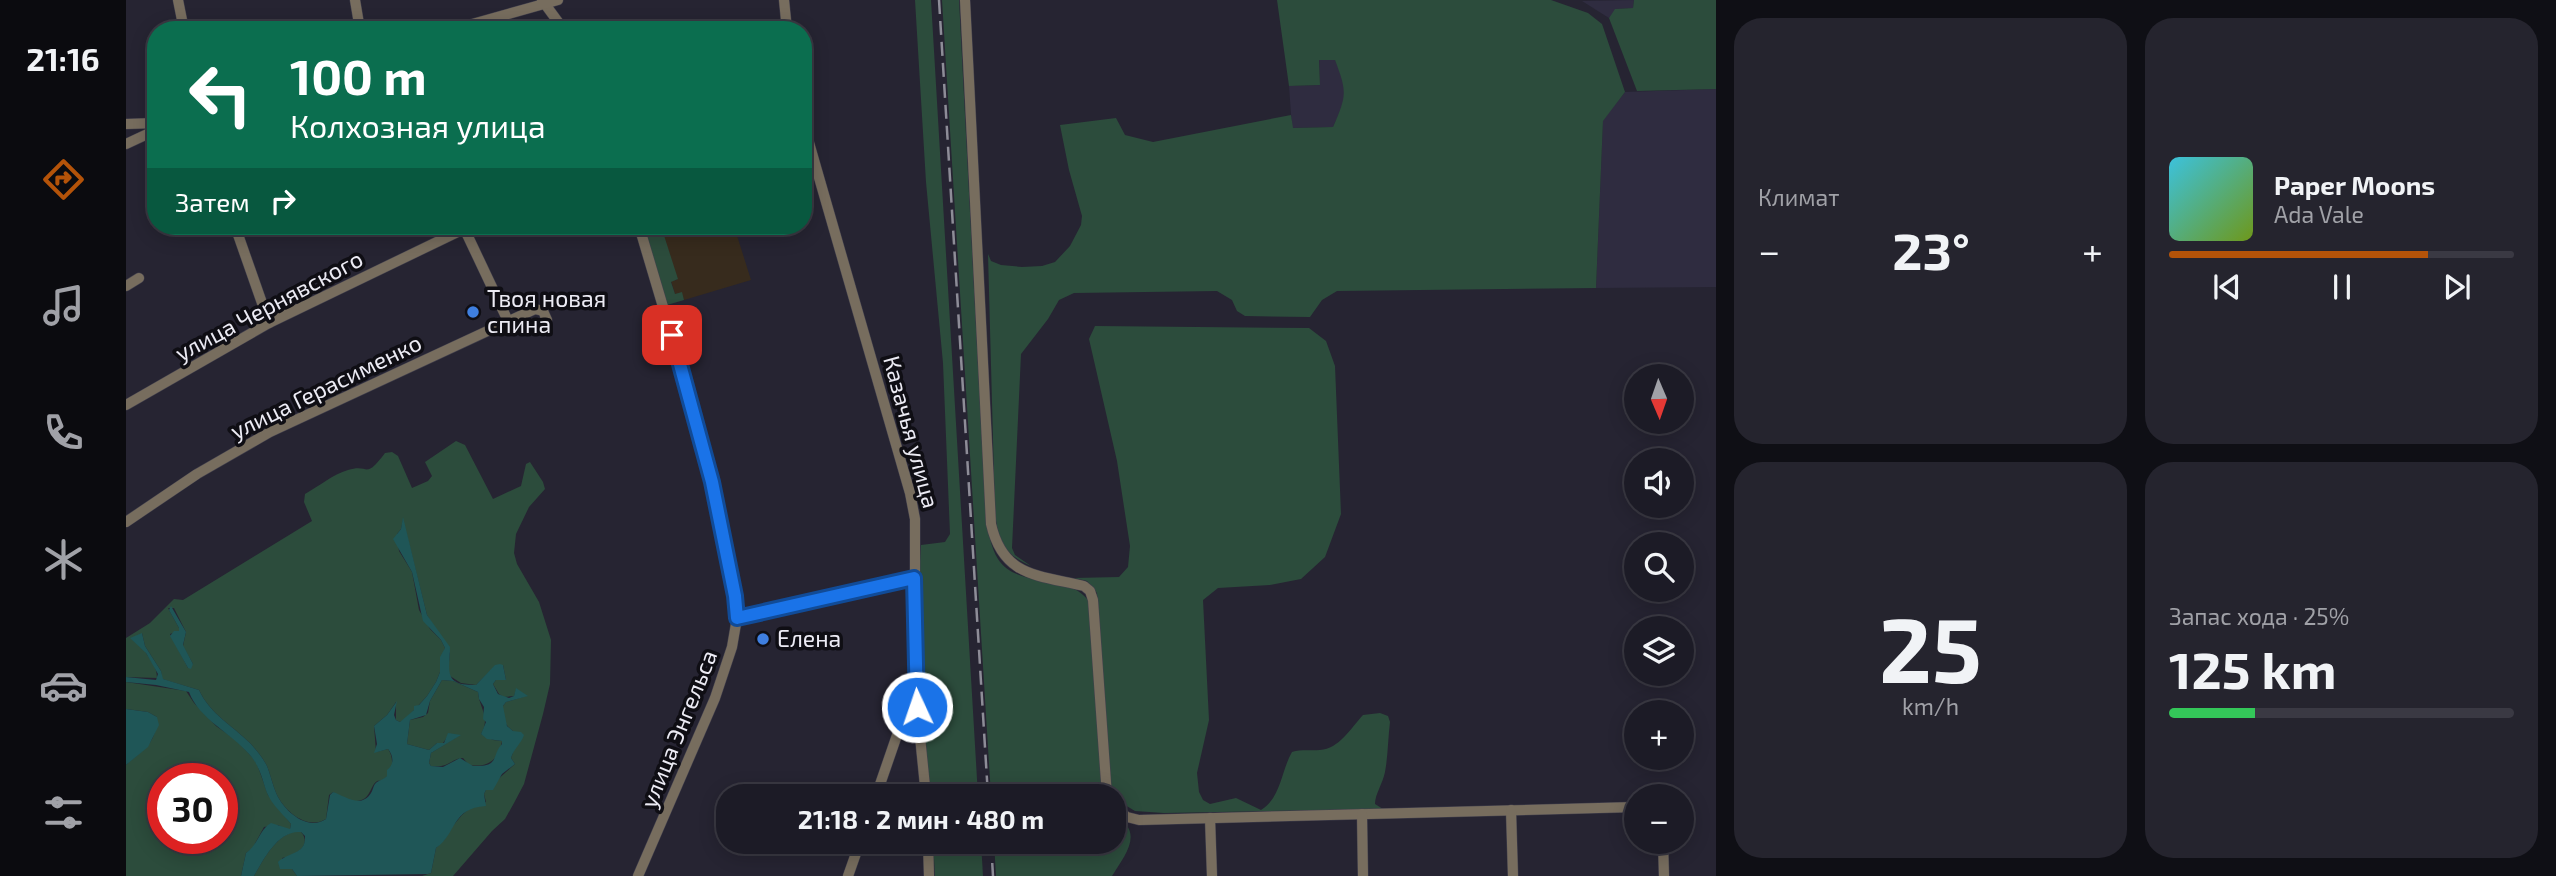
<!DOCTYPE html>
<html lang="ru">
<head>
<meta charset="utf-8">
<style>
	body { margin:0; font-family:"Exo 2",sans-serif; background:#25242e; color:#f1f3f6; height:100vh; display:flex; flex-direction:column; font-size:26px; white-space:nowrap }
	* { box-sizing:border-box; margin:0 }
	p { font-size:23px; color:#a0a1a7 }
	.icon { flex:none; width:38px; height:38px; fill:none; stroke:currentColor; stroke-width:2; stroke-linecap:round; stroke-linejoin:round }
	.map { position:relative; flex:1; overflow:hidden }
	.drawer { display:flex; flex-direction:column; gap:18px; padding:18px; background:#0f0f15; width:840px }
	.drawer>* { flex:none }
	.top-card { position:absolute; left:21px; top:21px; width:665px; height:214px; border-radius:28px; box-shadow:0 4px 18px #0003,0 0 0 2px #3a3943; background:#0b6e4f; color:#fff; overflow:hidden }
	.needle { width:46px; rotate:178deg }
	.buttons { position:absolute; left:1498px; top:364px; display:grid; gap:14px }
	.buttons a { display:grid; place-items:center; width:70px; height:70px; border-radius:50%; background:#1c1b26; box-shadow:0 4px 18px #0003,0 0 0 2px #3a3943; font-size:35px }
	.speed { position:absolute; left:21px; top:763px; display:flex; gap:14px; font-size:35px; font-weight:700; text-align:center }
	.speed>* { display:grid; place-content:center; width:91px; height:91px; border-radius:50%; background:#1c1b26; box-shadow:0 4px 18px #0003,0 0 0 2px #3a3943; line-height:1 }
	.speed .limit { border:10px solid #d22; background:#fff; color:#111 }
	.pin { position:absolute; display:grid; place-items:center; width:60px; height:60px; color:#fff; margin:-30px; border-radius:14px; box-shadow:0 4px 10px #0006 }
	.me { position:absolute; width:77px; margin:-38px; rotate:357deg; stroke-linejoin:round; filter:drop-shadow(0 0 5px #0008) }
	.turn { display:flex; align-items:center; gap:24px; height:147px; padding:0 28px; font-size:32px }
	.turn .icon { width:91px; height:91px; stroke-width:2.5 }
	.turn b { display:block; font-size:49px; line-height:60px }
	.then { display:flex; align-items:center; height:66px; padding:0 28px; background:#0003; gap:14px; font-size:26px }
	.big { font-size:52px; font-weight:700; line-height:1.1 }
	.drawer .tile { flex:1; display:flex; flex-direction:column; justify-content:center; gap:10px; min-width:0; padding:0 24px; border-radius:28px; background:#25242e }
	.drawer .dial { align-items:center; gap:0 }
	.dial b { font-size:91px; line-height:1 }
	.song { display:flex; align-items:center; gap:21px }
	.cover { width:84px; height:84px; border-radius:10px; background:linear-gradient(135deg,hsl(190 70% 55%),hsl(80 70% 35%)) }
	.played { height:7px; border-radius:4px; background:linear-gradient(90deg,#b45309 75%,#3a3943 75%) }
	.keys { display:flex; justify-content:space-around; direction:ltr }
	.heat { display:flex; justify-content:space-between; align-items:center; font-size:38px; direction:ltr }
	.charge { height:10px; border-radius:5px; background:linear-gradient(90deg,#34c759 25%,#3a3943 0) }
	.drawer .tiles { flex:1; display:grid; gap:18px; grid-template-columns:repeat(2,1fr) }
	.trip { position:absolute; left:590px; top:784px; width:410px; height:70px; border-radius:28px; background:#1c1b26; box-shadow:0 4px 18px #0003,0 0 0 2px #3a3943; font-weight:700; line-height:70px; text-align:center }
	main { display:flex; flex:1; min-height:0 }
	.tabs { display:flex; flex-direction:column; width:126px; justify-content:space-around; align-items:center; background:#0b0b0f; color:#a0a1a7 }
	.tabs .icon { width:49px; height:49px }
	.tabs .on { color:#b45309 }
	.tabs b { font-size:32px; color:#f1f3f6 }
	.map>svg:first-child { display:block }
</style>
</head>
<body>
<main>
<nav class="tabs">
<b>21:16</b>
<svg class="icon on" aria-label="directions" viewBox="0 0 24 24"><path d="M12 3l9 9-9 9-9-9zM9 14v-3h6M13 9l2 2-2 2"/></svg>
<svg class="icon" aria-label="music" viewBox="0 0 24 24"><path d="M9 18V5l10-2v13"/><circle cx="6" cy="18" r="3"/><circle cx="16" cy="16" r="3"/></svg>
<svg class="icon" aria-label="phone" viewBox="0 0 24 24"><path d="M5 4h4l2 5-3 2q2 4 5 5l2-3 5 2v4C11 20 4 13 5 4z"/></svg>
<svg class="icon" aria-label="climate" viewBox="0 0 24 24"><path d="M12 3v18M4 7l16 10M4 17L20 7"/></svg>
<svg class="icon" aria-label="car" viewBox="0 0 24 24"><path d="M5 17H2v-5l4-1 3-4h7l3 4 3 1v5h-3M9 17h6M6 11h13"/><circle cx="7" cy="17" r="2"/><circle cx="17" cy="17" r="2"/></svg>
<svg class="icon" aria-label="filters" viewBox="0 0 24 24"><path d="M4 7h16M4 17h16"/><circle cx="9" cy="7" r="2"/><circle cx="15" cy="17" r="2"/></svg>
</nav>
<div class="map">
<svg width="1590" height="876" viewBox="0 0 1590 876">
	<rect width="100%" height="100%" fill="#262432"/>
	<polygon fill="#372b1d" points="535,226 608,226 625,280 558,300 555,293 549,294 545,281 551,280"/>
	<g fill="#2f2c40">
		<polygon points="1508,0 1507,8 1490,9 1483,18 1456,1"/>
		<polygon points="1193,59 1209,59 1218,83 1219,101 1207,127 1166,128 1163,86 1194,85"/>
		<polygon points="1590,89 1590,287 1470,288 1477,120 1499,92"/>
	</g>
	<g fill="#2c4c3c" fill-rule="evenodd">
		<path d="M 789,0 L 805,0 L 852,796 L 804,796 C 797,713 789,628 795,545 L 819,542 L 824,534 L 817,363 L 800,182 Z"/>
		<path d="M 816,0 L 833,0 L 860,521 C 863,533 865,548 872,559 C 891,589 942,573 962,600 L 979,796 L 865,796 Z"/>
		<path d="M 1151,0 L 1425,0 L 1462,13 L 1476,24 L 1499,92 L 1477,121 L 1470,288 L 1211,291 L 1196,300 L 1184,317 L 1119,316 L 1111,311 L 1106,300 L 1091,291 L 948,293 L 933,300 L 922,319 L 895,354 L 886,548 L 889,555 L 905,566 C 878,554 873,543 869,514 L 862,254 L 865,261 L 875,265 L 896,267 L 916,266 L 929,262 L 944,246 L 955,225 L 956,216 L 943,170 L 934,125 L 990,118 L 999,135 L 1027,142 L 1165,115 L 1167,128 L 1207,127 C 1221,95 1221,92 1209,60 L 1193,60 L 1194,85 L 1163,86 Z"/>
		<polygon points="1508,0 1590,0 1590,89 1511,91 1483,18 1489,9 1507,8"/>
		<polygon points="530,226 535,226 552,279 545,282 549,294 556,292 558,300 541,305 518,229"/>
		<path d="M 969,326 L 1183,328 L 1200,341 L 1209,366 L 1215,514 L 1199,557 L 1175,579 L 1144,585 L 1092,588 L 1077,600 L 1083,720 L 1071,773 L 1073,792 L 1077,800 L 1084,804 L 1110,798 L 1135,810 C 1155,798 1155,771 1166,752 C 1176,749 1184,751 1194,750 C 1213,749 1225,728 1237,715 L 1254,713 L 1262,716 L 1264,722 C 1262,738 1262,756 1259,772 C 1257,783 1249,794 1249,804 L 1257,809 L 1038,813 L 1009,811 L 994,802 L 989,807 L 983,787 L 971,593 L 961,581 L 948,578 L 993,577 L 1002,567 L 1004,546 L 991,461 L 963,339 Z"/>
		<path d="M 330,441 L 339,445 L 367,499 L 395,486 L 400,464 L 404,462 L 417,482 L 419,489 L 403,507 L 390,534 L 388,553 L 391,564 L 413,602 L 425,640 L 424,684 L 417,714 L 398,784 L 388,803 L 379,819 L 366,831 L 327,876 L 296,876 L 305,873 L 310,848 L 319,839 L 321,833 L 336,815 L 344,808 L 360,802 L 358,794 L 360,790 L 389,764 L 385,758 L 389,747 L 387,731 C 378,725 376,716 377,706 L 380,702 L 400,696 L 390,690 L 388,696 L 378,697 L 373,694 L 367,684 L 370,680 L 380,680 L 377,665 L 369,666 L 350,685 L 335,683 L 324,676 L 322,671 L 324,653 L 301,615 L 277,520 L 275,529 L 271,534 L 273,551 L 286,572 L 293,610 L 304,629 L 315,640 L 319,648 L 314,672 L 310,682 L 301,696 L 279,720 L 274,722 L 270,720 L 270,702 L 261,715 L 248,726 L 250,752 L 262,749 C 268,757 268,773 258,779 C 252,783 253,778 248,784 C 242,794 242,801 228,801 C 221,801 213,796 207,792 L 203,795 L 200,819 C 182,830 161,813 152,797 C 147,787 145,776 141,766 C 137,758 131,751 125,744 C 107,726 84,714 73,690 L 36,679 L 35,671 L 19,646 L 16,633 C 15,659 31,658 31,678 L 0,677 L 0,638 L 24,623 L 48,599 L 57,600 L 186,521 L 178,502 L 179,494 C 192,487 207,474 222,470 C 244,463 238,481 259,453 L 266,452 L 272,456 L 286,488 L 302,481 L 306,476 L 299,462 ZM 42,608 L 48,608 L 60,632 L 57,646 L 67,664 L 62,668 L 44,634 L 53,631 L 53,628 Z"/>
		<path d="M 316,680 L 327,681 L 352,692 C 353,708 365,717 355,734 L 367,740 L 376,741 C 373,760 362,768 343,765 L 337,758 C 324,759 324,768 305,766 L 303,763 L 305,753 L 334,735 L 322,736 L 317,743 L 311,743 L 303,750 L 281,744 L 284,720 L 297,717 L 302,713 L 304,701 Z"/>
		<path d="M 0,682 L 60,691 L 68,703 L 90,726 L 110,740 L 126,757 L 131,764 L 142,795 L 165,824 L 164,829 L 159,829 L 152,825 L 138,827 L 126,849 L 120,853 L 115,876 L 0,876 L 0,765 C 19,748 30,744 31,717 L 22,712 L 0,709 ZM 37,779 L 96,779 L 96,838 L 37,838 Z"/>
		<path d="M 987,815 C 1020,831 999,855 986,876 L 870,876 L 868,842 L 987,842 Z"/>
		<path d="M 170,831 L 175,832 C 187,846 168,856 156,858 L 160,867 L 166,869 L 171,876 L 128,876 C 138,859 149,836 170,831 Z"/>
		<polygon points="807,842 855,842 857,876 809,876"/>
	</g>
	<g fill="#1f5657" fill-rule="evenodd">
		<path d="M 277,517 L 301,615 L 324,647 C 324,670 316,686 350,685 L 369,665 L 374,664 L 377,665 L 380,680 L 370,680 L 367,684 L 372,694 L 383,698 L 388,696 L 390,688 L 402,696 L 380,702 L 377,706 L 381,726 L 387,731 L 395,732 L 398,735 C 395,744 388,748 385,758 L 389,764 L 376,774 L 367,790 L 360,790 L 358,794 L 360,806 C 325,808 331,834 310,848 L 305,873 L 302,874 L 171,876 L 166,869 L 154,869 L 152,862 C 162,852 180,855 179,836 L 175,832 C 152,830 138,859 128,876 L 115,876 L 120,853 C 132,845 133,830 145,823 L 164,829 L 165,824 C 157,814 146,805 141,793 C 136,779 134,766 123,754 C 105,733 73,719 63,692 L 30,685 L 0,682 L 0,677 L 30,680 L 32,674 L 20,653 L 4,638 L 16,633 L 19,646 L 35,671 L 37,679 L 73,690 C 84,714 107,726 125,744 C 131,751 137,758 141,766 C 145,776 147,787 152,797 C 161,813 182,831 200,819 L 204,795 L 207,792 C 219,796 235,809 245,793 C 248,788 247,785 251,782 C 254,780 258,779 261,776 L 261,770 C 269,764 267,755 262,749 L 248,753 L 251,744 L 248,726 L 261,715 L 271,701 L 268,715 L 270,720 L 274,722 L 288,710 L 288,706 L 293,705 L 301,696 L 310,682 L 314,672 L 314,657 L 319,648 L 315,640 L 297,621 L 286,572 L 267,539 L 275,529 ZM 316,680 L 327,681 L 352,692 L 353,699 L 358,707 L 357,719 L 360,722 L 355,734 L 361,739 L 376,741 L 376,744 C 365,755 375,767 347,766 L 334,758 L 317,767 L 305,766 L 303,763 L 305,753 L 335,735 L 322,733 L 318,743 L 311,743 L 303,750 L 281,744 L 284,720 L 300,715 L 304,701 Z"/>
		<polygon points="45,606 60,632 57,645 67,664 65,669 62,668 44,636 48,631 53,631 53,628 43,610"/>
		<polygon points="0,709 22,712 31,717 33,725 22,747 0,765"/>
	</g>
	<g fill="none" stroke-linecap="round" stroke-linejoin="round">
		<defs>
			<g id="minor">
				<polyline points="52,0 58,30"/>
				<polyline points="229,0 234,30"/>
				<polyline points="416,0 438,30"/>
				<polyline points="658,0 661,30"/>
				<path d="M 839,0 L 865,524 C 877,577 912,575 958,586 L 964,591 L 967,600 L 981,796"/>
				<polyline points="325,30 432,0"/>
				<polyline points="677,122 784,493 789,519 789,683 750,796"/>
				<polyline points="0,124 30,123"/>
				<polyline points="0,144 30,130"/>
				<polyline points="109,226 143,323"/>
				<polyline points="338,228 382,321"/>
				<polyline points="0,286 13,278"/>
				<polyline points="0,405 143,323 344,226"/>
				<polyline points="0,522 71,474 144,432 409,309 417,311 421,320"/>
				<polyline points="611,618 788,578"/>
				<polyline points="789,687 800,796"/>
				<polyline points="987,808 1001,817 1013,820 1510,807"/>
				<polyline points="1385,810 1387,876"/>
				<polyline points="1236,814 1237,876"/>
				<polyline points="1084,818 1086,876"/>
				<polyline points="802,842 803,876"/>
				<polyline points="1537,842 1538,876"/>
				<polyline points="512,876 589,698 606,647 611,618 596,528 581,465 560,384 513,226"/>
				<polyline points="722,876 734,842"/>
			</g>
		</defs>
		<use href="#minor" stroke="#42404d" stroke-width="11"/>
		<use href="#minor" stroke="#776d5e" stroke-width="10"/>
		<g stroke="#8e8d98" stroke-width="2.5" stroke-dasharray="14 7" stroke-linecap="butt">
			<polyline points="813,0 862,796"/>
			<polyline points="865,842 867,876"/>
		</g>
	</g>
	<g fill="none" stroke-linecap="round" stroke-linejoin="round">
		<defs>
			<polyline id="route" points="546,335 586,482 609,596 611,618 788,578 791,707"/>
		</defs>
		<use href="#route" stroke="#114b97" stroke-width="18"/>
		<use href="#route" stroke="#1a73e8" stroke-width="12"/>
	</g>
	<g fill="#3f7fe0" stroke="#0f0e14" stroke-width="2.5">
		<circle cx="347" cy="312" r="7"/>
		<circle cx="637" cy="639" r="7"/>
	</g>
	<g text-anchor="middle" stroke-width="7" stroke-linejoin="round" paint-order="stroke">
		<g font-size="23" fill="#ecebf4" stroke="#0f0e14" text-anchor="start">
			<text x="361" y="307">Твоя новая<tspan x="361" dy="26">спина</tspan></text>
			<text x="651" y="647">Елена</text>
		</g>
		<g font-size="23" fill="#ecebf4" stroke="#0f0e14">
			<text transform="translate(143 306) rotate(-28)" y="8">улица Чернявского</text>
			<text transform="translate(200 387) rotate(-26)" y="8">улица Герасименко</text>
			<text transform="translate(785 432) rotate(75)" y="8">Казачья улица</text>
			<text transform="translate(553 729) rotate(-68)" y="8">улица Энгельса</text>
		</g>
	</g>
</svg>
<div class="buttons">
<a><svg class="needle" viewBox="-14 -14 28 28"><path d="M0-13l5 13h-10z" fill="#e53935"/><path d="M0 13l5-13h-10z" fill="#a0a1a7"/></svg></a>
<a><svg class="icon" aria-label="sound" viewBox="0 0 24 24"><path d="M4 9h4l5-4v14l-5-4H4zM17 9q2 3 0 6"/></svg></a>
<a><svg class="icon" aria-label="search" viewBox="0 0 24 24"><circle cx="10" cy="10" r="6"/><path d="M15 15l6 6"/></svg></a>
<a><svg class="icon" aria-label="layers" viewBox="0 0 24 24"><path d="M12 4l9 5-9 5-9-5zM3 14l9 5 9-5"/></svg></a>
<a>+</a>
<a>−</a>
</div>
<div class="speed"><div class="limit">30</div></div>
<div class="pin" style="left:546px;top:335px;background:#d93025"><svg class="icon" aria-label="arrive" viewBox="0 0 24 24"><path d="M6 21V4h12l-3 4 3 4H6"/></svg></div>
<svg class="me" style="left:791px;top:707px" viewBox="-20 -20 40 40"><circle r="17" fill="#1a73e8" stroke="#fff" stroke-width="3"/><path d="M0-11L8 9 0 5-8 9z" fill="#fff"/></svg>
<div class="trip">21:18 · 2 мин · 480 m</div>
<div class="top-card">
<div class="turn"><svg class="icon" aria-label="left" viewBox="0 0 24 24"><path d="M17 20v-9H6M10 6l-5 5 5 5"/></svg><div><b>100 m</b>Колхозная улица</div></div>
<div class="then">Затем<svg class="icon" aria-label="right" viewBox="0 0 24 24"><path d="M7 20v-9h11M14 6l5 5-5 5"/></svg></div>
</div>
</div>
<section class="drawer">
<div class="tiles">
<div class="tile"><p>Климат</p>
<div class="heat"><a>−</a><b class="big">23°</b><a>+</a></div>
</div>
<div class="tile">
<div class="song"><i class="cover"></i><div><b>Paper Moons</b><p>Ada Vale</p></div></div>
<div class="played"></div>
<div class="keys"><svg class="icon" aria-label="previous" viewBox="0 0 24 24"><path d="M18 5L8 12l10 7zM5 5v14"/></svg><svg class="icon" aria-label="pause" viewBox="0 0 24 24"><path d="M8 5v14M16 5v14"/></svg><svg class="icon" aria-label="next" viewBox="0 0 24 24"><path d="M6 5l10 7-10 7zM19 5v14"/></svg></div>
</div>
<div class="tile dial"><b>25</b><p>km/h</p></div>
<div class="tile"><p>Запас хода · 25%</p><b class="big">125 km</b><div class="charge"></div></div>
</div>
</section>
</main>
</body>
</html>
